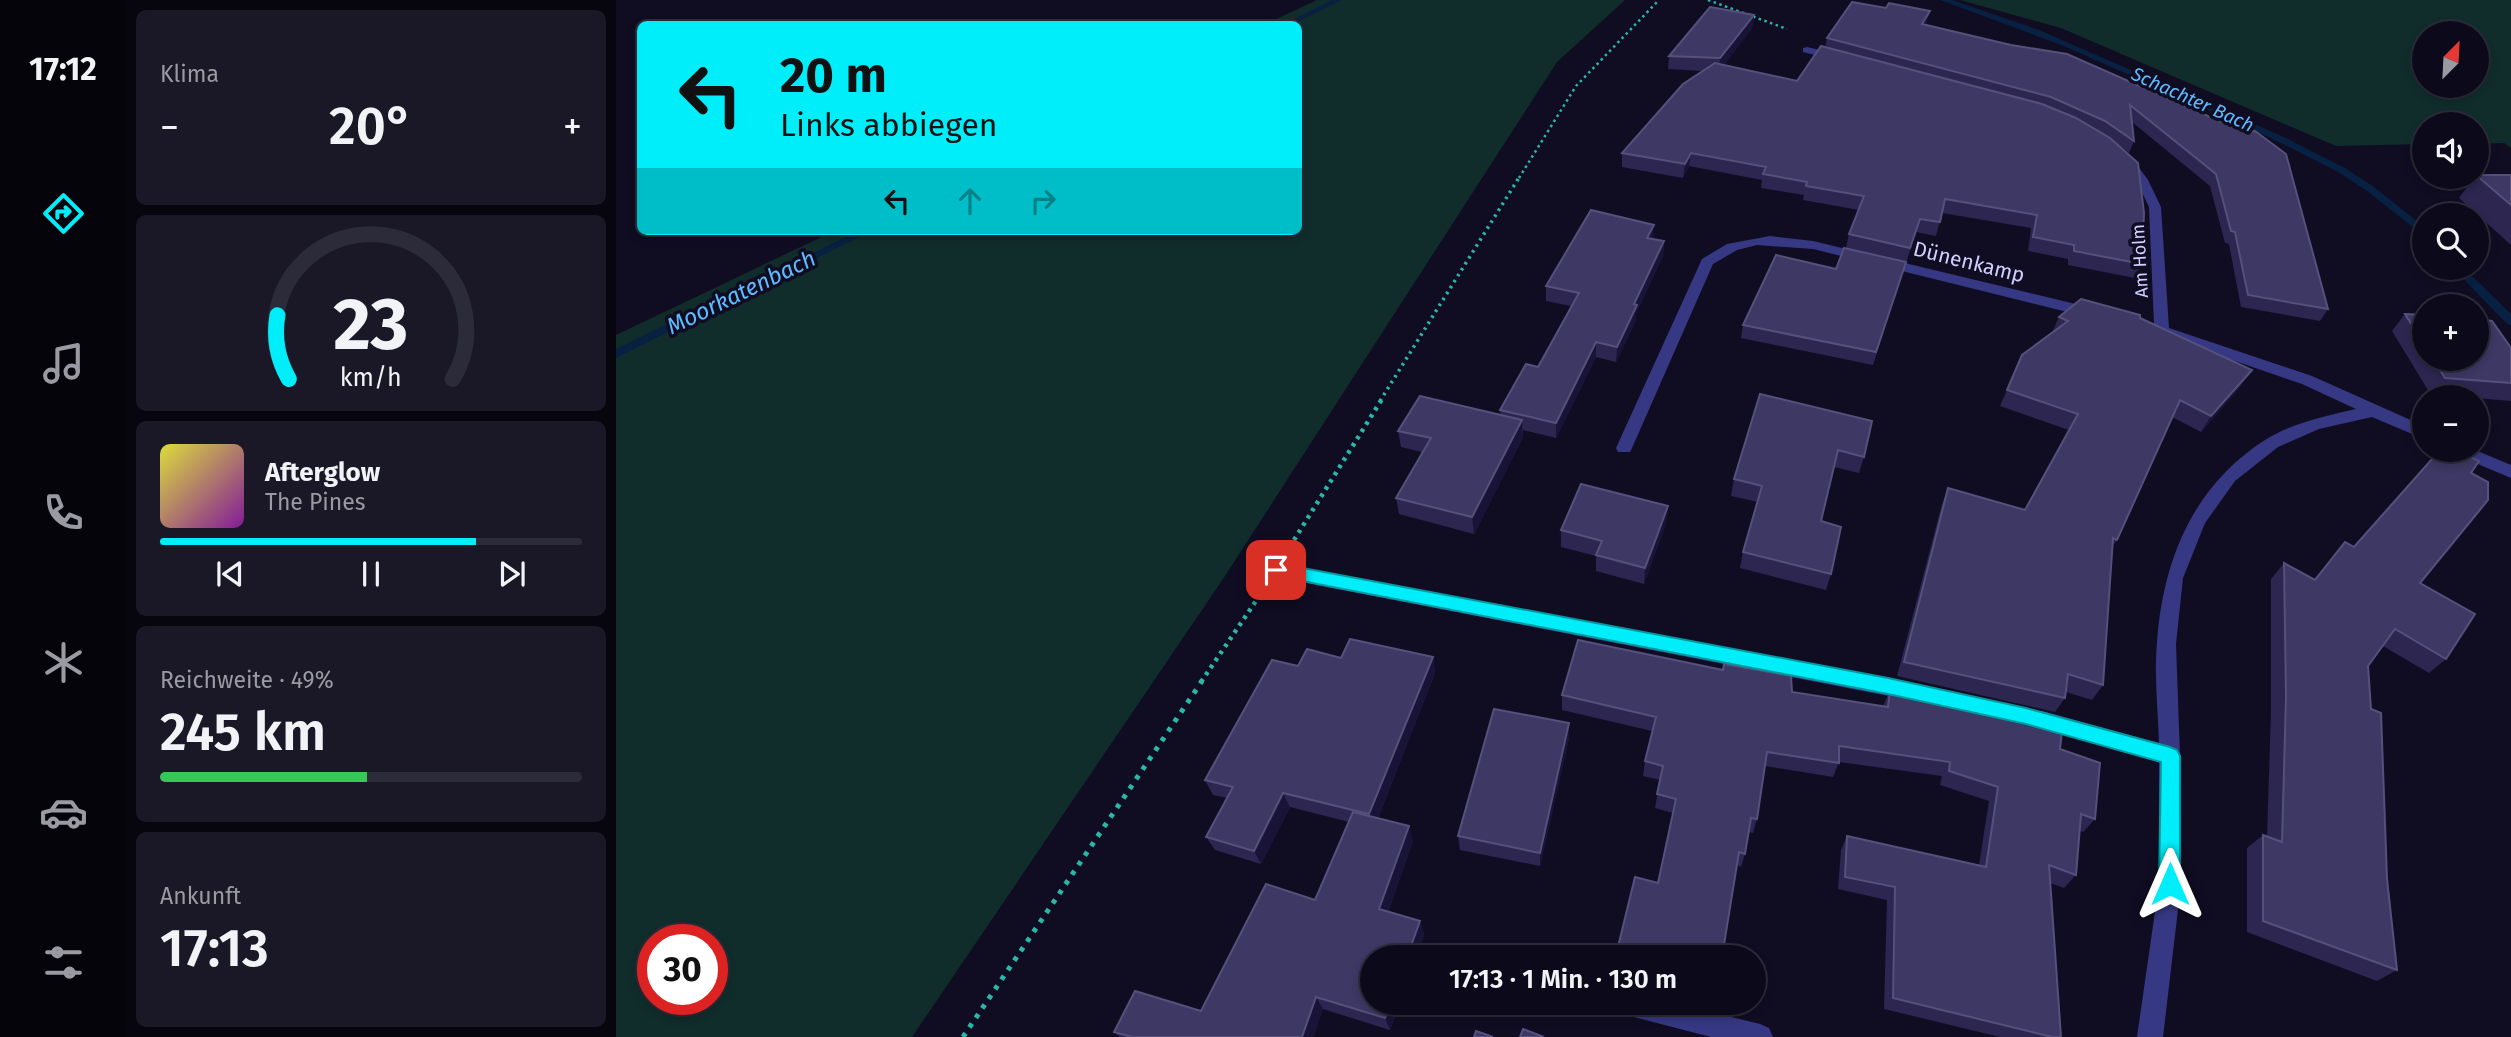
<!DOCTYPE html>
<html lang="de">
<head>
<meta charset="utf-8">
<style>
	body { margin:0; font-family:"Fira Sans",sans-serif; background:#1a1827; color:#f1f3f6; height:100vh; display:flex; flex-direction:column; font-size:26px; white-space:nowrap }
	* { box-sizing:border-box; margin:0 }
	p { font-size:23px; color:#9a9aa2 }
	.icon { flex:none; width:38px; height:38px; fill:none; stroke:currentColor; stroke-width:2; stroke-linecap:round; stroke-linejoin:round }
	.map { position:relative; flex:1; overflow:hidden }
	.side { display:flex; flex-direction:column; gap:10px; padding:10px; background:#07060e; width:490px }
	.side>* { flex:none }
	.banner { position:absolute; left:21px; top:21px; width:665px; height:214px; border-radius:10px; box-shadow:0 4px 10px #0003,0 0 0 2px #2c2b39; background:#00eefa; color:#111; overflow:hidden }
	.needle { width:46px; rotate:24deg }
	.controls { position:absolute; left:1796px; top:21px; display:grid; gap:14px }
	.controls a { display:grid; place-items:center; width:77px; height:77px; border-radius:50%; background:#0c0a1a; box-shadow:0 4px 10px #0003,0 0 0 2px #2c2b39; font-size:35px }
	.speed { position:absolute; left:21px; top:924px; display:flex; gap:14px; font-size:35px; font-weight:700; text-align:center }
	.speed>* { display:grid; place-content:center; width:91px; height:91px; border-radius:50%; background:#0c0a1a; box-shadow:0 4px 10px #0003,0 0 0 2px #2c2b39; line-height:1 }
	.speed .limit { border:10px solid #d22; background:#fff; color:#111 }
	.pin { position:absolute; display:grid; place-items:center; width:60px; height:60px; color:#fff; margin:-30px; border-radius:14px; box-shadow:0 4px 10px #0006 }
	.me { position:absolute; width:77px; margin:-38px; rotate:0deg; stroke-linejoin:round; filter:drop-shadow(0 0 5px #0008) }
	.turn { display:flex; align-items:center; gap:24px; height:147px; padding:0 28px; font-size:32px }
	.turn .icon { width:91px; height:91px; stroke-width:2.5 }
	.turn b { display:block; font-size:49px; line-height:60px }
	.lanes { display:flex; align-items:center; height:66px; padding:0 28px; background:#0003; justify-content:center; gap:35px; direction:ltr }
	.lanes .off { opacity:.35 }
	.big { font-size:52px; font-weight:600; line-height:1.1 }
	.side .card { flex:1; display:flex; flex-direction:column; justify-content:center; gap:10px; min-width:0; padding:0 24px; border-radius:10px; background:#1a1827 }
	.side .dial { align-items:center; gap:0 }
	.dial svg { height:182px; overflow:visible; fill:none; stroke:#2c2b39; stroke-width:7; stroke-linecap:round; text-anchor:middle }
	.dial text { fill:#f1f3f6; stroke:none }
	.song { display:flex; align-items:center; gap:21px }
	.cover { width:84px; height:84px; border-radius:10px; background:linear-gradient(135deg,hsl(60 70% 55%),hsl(290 70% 35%)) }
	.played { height:7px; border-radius:4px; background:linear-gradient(90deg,#00eefa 75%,#2c2b39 75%) }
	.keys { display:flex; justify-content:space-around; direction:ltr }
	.heat { display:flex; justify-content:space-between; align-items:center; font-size:38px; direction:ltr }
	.charge { height:10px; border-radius:5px; background:linear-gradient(90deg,#34c759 49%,#2c2b39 0) }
	.trip { position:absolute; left:744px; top:945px; width:406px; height:70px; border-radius:35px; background:#0c0a1a; box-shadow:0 4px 10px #0003,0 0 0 2px #2c2b39; font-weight:600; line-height:70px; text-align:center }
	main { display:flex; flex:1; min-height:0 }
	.tabs { display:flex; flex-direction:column; width:126px; justify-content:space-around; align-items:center; background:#05040a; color:#9a9aa2 }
	.tabs .icon { width:49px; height:49px }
	.tabs .selected { color:#00eefa }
	.tabs b { font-size:32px; color:#f1f3f6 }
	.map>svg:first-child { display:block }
</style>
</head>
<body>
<main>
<nav class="tabs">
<b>17:12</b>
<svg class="icon selected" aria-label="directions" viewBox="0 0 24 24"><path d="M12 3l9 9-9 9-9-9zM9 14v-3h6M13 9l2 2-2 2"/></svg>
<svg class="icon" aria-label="music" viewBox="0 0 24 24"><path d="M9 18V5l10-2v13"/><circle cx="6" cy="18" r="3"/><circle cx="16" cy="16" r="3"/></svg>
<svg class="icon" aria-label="phone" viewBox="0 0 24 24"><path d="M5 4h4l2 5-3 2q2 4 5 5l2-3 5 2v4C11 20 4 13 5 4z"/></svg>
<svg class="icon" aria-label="climate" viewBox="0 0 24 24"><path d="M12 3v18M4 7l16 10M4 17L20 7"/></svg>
<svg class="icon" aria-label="car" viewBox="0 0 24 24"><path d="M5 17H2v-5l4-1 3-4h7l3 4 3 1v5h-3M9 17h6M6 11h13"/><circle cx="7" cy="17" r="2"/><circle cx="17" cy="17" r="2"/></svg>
<svg class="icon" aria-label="filters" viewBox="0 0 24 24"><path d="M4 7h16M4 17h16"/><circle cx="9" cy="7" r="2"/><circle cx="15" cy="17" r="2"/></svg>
</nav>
<section class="side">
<div class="card"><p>Klima</p>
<div class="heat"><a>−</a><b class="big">20°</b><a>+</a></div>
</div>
<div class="card dial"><svg viewBox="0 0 100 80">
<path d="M14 69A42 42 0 1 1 86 69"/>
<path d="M14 69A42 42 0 0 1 9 41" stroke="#00eefa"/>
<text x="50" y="56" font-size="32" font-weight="700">23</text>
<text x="50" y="72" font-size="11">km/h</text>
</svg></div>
<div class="card">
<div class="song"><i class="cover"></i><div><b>Afterglow</b><p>The Pines</p></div></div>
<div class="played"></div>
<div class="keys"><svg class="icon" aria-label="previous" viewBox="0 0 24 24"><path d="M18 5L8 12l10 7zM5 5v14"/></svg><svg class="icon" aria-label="pause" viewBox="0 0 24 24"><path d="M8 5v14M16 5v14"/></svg><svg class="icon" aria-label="next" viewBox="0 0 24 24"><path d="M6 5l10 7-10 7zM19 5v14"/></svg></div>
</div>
<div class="card"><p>Reichweite · 49%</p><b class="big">245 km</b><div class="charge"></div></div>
<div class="card"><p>Ankunft</p><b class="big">17:13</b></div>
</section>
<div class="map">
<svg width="1895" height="1037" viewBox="0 0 1895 1037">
	<rect width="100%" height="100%" fill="#100d23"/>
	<g fill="#102d2b" fill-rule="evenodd">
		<path d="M 701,0 L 1009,0 L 941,62 L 609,576 L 296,1037 L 0,1037 L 0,335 L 218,231 L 682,231 L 682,24 L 650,24 ZM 37,940 L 96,940 L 96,999 L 37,999 Z"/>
		<path d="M 1344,0 L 1895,0 L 1895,148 L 1888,143 L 1860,144 L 1860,124 L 1808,124 L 1808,144 L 1720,146 L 1445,28 ZM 1808,33 L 1860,33 L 1860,86 L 1808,86 Z"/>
	</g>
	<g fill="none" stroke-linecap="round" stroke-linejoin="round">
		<g fill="#082041" fill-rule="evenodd">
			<polygon points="716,0 726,0 677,24 668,24"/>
			<polygon points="1324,0 1336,0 1423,30 1668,137 1729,168 1758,187 1808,227 1808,236 1751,191 1722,172 1661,141 1448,46"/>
			<polygon points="242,231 255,231 0,358 0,349"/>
			<polygon points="1837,268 1848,268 1895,314 1895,325 1891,324"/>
		</g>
		<g stroke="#2bb7a8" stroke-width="2.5" stroke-dasharray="2.5 3.5" stroke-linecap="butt">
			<polyline points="1092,0 1171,29"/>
			<polyline points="903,178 960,86 1043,0"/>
		</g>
		<polyline stroke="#2bb7a8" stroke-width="3.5" stroke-dasharray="2.5 4.5" stroke-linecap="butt" points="764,401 904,176"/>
		<g stroke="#2bb7a8" stroke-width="4.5" stroke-dasharray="3.5 5" stroke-linecap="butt">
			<polyline points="678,540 766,399"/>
			<polyline points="585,682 644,595"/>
		</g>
		<polyline stroke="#2bb7a8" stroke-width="5" stroke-dasharray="4.5 7" stroke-linecap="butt" points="347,1037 586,681"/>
		<g fill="#373883" fill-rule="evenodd">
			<polygon points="1191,47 1227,56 1228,58 1223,61 1187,52 1187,48"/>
			<path d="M 1509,153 L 1513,154 L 1532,180 L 1545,207 L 1553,328 L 1696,376 L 1808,426 L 1808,439 L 1756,417 L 1703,429 L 1662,447 L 1619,481 L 1589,523 L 1567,578 L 1560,644 L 1564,756 L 1565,884 L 1547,1037 L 1521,1037 L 1543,884 L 1543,762 L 1426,729 L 1419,726 L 1416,720 L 1419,714 L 1426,711 L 1543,743 C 1542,710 1538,675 1541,642 C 1547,560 1577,486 1649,440 C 1676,423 1709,416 1740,409 L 1686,384 L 1532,331 L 1530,328 L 1532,325 L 1538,324 L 1533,207 L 1520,180 L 1503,157 Z"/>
			<polygon points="1154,236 1197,241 1476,308 1483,313 1476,318 1197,249 1141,245 1121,250 1097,264 1016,448 1014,452 1002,452 1000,448 1086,259 1111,244"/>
			<polygon points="1836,450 1859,450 1895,465 1895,478 1838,454"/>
			<polygon points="660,563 1303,684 1310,687 1313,693 1310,699 1303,702 660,577 654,575 651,570 654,565"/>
			<polygon points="998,1003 1058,1003 1144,1024 1153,1028 1157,1037 1095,1037 1010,1015 1001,1012"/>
		</g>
	</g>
	<g fill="#2c2651">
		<polygon points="1138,15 1136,28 1108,65 1181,81 1209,47 1211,38 1311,21 1309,25 1628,132 1712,309 1704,321 1625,307 1613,244 1609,243 1594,186 1516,122 1518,141 1513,153 1503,145 1526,264 1519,278 1452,265 1452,259 1412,251 1415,228 1326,213 1320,236 1300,232 1257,365 1125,338 1127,325 1220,269 1230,248 1233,234 1243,210 1187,200 1188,195 1145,188 1146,180 1073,166 1067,178 1006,167 1006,153 1087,71 1052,69 1053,56"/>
		<polygon points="1860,175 1895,175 1895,245 1843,198"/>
		<polygon points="1037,239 1048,241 1047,256 1020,313 1020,320 1000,362 980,357 940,438 907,430 907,437 858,534 783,514 780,498 806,452 785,447 782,431 885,415 884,410 922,367 955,306 930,301 930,286"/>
		<polygon points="1789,314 1808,315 1808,359 1860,359 1895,348 1895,401 1860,398 1860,397 1815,395 1776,331"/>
		<polygon points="1443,317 1524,318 1625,386 1585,432 1556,417 1501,540 1496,547 1487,685 1476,700 1450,692 1449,698 1439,712 1281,676 1326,504 1332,488 1409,510 1453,430 1384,406 1406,355 1436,333"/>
		<polygon points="1144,394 1248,457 1243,473 1218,467 1205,521 1215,574 1210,590 1124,568 1127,552 1142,502 1115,496 1118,479"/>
		<polygon points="1855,473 1804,583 1830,659 1813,673 1767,646 1752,666 1755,709 1781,970 1761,981 1631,932 1631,848 1647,835 1651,837 1655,711 1655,579 1668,563 1698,579 1729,542 1738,547"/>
		<polygon points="1050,523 1028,584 980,571 980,556 945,547 945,530"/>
		<polygon points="817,657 819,673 762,818 797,841 772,912 804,921 808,935 774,1030 707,1009 697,1037 504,1037 498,1032 585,1011 699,900 733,822 674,807 645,864 599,850 590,837 611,798 597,795 589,780 682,666 725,658"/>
		<polygon points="1282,683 1444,749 1479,819 1467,832 1464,831 1460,875 1448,888 1434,883 1445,1037 1384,1037 1268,1009 1271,900 1222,889 1225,850 1231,836 1363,865 1373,801 1324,785 1326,776 1223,762 1217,777 1149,766 1141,819 1137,833 1133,832 1129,854 1125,867 1121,865 1106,957 1001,957 1001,951 1042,883 1057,813 1039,808 1044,780 1027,776 1029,761 1036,731 946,710 946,695 1176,692 1267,706 1274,690 1279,692"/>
		<polygon points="953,723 953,738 924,866 844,850 842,836"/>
	</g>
	<g fill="#191437">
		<polygon points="1314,11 1311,21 1303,35 1306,24"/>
		<polygon points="1138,15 1136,28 1103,72 1104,58"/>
		<polygon points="1075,153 1073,166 1067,178 1069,164"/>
		<polygon points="1038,225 1037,239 1031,238"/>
		<polygon points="1048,241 1047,256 1020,313 1020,320 1000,362 1001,347 1018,304"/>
		<polygon points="980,342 980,357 940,438 940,423"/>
		<polygon points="1636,370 1625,386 1585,432 1595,416"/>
		<polygon points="906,420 907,437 858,534 856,517"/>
		<polygon points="1052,506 1050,523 1028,584 1029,568"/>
		<polygon points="817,657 819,673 758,828 753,814"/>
		<polygon points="953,723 953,738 924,866 924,853"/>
		<polygon points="667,793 674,807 645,864 638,851"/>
		<polygon points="793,826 797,841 768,923 763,909"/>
		<polygon points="804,921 808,935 800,957 791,957"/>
		<polygon points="700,997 707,1009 697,1037 686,1037"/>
		<polygon points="775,1003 784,1003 774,1030 769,1018"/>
	</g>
	<g fill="#3d3864" stroke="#55507c" stroke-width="2">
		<polygon points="1236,2 1270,8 1273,3 1314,11 1306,24 1395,45 1451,54 1628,132 1639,131 1670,154 1712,309 1632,295 1619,232 1615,231 1600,174 1514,105 1518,141 1489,121 1435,97 1211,38"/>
		<polygon points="1094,7 1138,15 1104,58 1053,56"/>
		<polygon points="1205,46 1426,104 1460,118 1494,138 1522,163 1528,213 1526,264 1458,251 1458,245 1417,237 1421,215 1329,199 1324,222 1304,219 1294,248 1233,234 1248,196 1190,186 1191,182 1147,174 1150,167 1075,153 1069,164 1006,153 1067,84 1099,63 1181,81"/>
		<polygon points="1860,175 1895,175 1895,205"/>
		<polygon points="975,210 1038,225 1031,238 1048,241 1018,304 1021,305 1001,347 980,342 940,423 884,410 910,364 922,367 963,293 930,286"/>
		<polygon points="1228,248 1290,262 1260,352 1127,325 1160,255 1220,269"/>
		<polygon points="1465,299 1524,315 1524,318 1636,370 1595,416 1564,400 1501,540 1497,538 1487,685 1452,674 1449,698 1288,662 1332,488 1409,510 1462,414 1391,390 1406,355 1452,321 1443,317"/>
		<polygon points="1789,314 1808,315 1808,344"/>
		<polygon points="1860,319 1876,321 1895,348 1895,383 1829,378 1817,359 1860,359"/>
		<polygon points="1144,394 1256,421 1248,457 1222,450 1205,521 1225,527 1215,574 1127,552 1146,486 1118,479"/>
		<polygon points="804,396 906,420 856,517 780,498 815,438 782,431"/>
		<polygon points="1824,450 1839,450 1863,461 1855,473 1872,482 1872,500 1804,583 1859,614 1830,659 1779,629 1752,666 1755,709 1765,713 1771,879 1781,970 1647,921 1647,835 1666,842 1670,697 1668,563 1699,580 1729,542 1738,547"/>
		<polygon points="965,484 1052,506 1029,568 980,555 986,541 945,530"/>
		<polygon points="734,639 817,657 753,814 667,793 638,851 590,837 617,787 589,780 656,660 682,666 691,649 725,658"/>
		<polygon points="962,640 1107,670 1108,664 1175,676 1176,692 1272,707 1274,690 1280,692 1282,683 1447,721 1444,749 1484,763 1479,819 1465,814 1460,875 1433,865 1445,1037 1436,1037 1277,998 1279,887 1229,877 1231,836 1370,867 1382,787 1333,771 1334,762 1223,746 1223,763 1151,752 1141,819 1135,818 1129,854 1123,852 1106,957 1025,957 1001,951 1019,877 1042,883 1060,799 1041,794 1047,766 1029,761 1040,717 946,695"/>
		<polygon points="878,709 953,723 924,853 842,836"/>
		<polygon points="737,812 793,826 763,909 804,921 791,957 756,957 756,1003 775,1003 769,1018 700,997 686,1037 516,1037 498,1032 519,991 585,1011 650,884 699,900"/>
		<polygon points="907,1029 928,1037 904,1037"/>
		<polygon points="860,1031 877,1037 858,1037"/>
	</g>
	<polygon fill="#00eefa" stroke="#009ba2" stroke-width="2" points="660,563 1272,678 1410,708 1554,747 1561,750 1564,756 1564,884 1561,891 1554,894 1546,891 1543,884 1545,762 1410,724 1272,694 660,576 654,574 652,570 654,565"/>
	<g text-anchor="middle" stroke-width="7" stroke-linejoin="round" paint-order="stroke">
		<g font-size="18" fill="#d2cfff" stroke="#100d23">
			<text transform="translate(1524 261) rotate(-93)" y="6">Am Holm</text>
		</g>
		<g font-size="19" font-style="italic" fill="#5dbcff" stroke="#100d23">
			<text transform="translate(1577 99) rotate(24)" y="7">Schachter Bach</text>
		</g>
		<g font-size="21" fill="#d2cfff" stroke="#100d23">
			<text transform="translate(1353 262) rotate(14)" y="7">Dünenkamp</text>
		</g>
		<g font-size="23" font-style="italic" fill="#5dbcff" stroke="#100d23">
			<text transform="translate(125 292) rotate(-26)" y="8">Moorkatenbach</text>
		</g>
	</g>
</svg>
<div class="controls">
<a><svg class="needle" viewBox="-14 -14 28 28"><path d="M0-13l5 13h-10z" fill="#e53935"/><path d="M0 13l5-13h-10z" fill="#9a9aa2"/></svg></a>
<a><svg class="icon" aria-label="sound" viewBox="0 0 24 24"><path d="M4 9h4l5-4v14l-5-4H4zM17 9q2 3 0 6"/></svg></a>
<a><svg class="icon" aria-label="search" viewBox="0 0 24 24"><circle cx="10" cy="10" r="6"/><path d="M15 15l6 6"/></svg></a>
<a>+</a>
<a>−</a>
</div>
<div class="speed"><div class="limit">30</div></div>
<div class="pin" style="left:660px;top:570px;background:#d93025"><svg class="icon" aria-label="arrive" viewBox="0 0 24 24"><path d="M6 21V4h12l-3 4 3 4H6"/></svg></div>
<svg class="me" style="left:1554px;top:884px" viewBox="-20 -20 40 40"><path d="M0-17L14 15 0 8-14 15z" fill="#00eefa" stroke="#fff" stroke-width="4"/></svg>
<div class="trip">17:13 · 1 Min. · 130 m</div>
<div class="banner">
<div class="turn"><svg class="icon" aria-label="left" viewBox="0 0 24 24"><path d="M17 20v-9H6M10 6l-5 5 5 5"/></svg><div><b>20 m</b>Links abbiegen</div></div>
<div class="lanes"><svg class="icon" aria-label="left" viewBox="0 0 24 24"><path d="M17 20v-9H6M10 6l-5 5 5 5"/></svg><svg class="icon off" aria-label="ahead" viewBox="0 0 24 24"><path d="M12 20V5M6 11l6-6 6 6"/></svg><svg class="icon off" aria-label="right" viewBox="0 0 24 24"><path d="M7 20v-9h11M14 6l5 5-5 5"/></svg></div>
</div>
</div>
</main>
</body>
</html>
